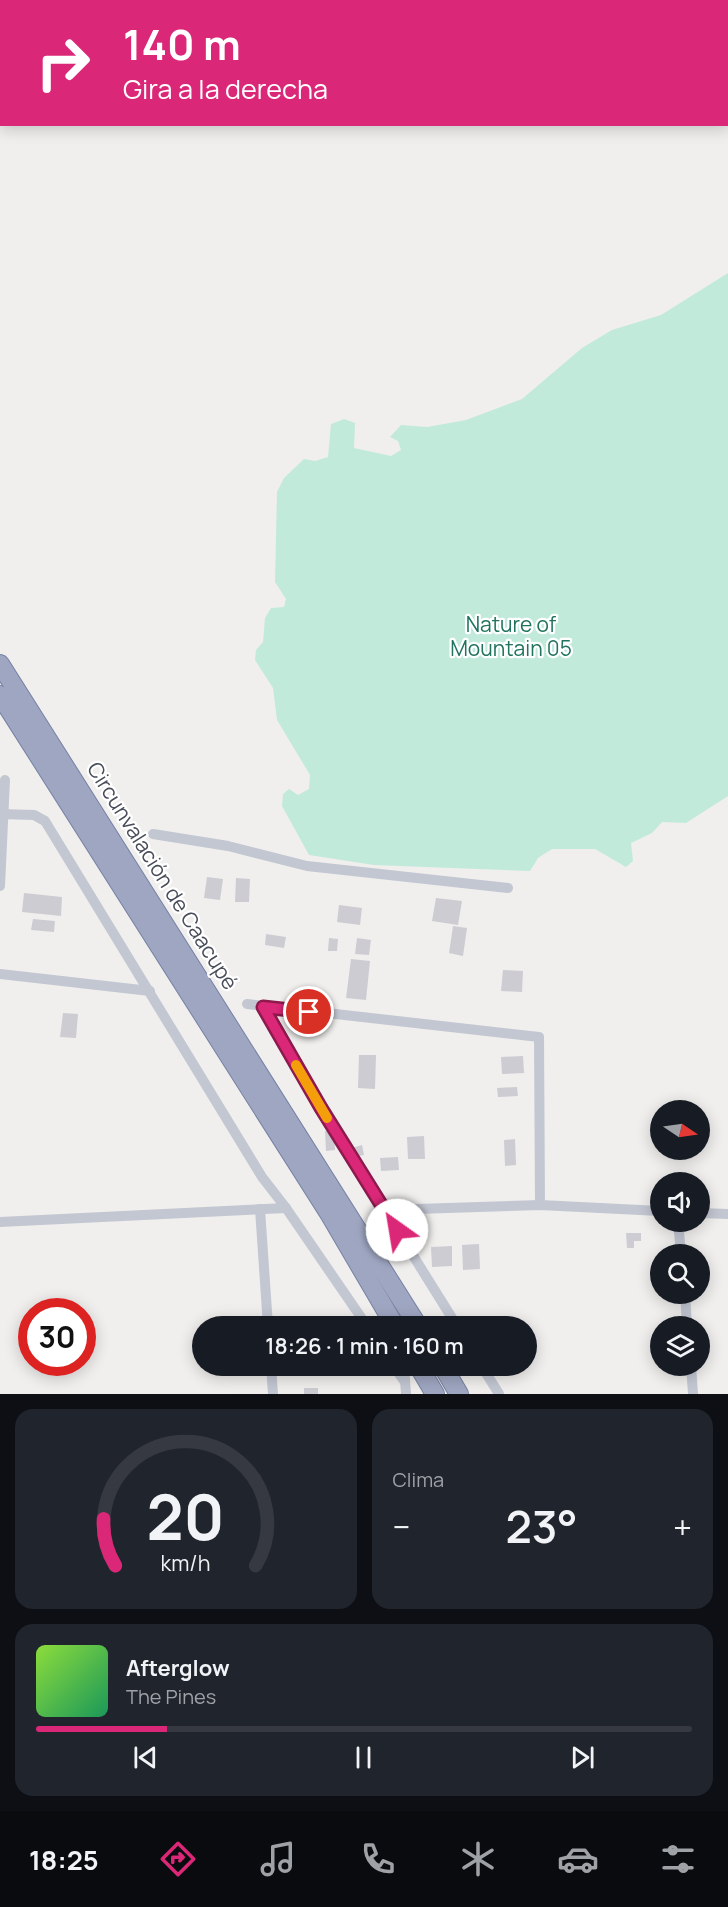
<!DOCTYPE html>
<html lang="es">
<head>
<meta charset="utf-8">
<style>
	body { margin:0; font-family:Manrope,sans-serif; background:#20242c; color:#f1f3f6; height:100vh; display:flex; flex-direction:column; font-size:22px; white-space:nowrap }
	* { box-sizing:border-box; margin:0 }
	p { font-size:20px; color:#9ea1a6 }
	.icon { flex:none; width:33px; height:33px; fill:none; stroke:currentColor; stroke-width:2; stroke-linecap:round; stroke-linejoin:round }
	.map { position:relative; height:1394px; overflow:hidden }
	.details { display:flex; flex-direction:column; gap:15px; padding:15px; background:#0d0f14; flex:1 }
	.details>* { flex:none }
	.guide { position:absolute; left:0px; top:0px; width:729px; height:126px; box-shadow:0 3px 15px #0003; background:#db2777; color:#fff; overflow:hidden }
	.needle { width:39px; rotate:103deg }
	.tools { position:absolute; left:650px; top:1100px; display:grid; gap:12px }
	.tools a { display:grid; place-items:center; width:60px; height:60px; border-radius:50%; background:#171b24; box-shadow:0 3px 15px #0003; font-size:30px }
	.speed { position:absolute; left:18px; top:1298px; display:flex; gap:12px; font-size:30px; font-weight:700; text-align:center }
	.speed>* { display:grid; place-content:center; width:78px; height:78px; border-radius:50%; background:#171b24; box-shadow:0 3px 15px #0003; line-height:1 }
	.speed .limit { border:9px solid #d22; background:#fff; color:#111 }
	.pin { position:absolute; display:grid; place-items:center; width:51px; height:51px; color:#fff; margin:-26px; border:3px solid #fff; border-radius:50%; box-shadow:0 2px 6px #0007 }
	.me { position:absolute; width:66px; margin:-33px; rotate:328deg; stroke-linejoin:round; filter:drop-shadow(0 0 4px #0008) }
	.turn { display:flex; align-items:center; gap:21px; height:126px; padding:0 24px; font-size:27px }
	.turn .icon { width:78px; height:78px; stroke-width:2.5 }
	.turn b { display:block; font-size:42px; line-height:51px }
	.big { font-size:45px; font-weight:600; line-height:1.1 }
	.details .tile { flex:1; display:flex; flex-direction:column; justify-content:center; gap:9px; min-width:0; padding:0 21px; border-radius:18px; background:#20242c }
	.details .dial { align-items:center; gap:0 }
	.dial svg { height:156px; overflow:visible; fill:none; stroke:#363941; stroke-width:7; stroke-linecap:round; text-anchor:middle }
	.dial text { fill:#f1f3f6; stroke:none }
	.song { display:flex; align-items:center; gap:18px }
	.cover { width:72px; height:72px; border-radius:9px; background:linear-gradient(135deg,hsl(90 70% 55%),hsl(150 70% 35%)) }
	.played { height:6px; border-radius:3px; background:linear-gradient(90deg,#db2777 20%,#363941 20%) }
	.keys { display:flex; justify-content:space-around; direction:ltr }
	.heat { display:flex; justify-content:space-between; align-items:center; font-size:33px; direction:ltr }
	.details .tiles { flex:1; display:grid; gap:15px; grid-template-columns:1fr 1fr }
	.tile:last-child { grid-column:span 2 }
	.trip { position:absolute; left:192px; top:1316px; width:345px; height:60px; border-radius:30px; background:#171b24; box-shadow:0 3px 15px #0003; font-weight:600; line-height:60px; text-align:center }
	.tab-bar { display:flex; height:96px; justify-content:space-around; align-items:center; background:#090b0e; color:#9ea1a6 }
	.tab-bar .icon { width:42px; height:42px }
	.tab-bar .current { color:#db2777 }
	.tab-bar b { font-size:27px; color:#f1f3f6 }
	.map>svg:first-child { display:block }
</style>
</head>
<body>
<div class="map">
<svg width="728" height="1394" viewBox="0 0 728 1394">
	<rect width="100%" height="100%" fill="#f0efee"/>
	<polygon fill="#c1eadb" points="728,273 728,796 686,823 662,822 652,833 631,843 633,861 626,867 595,849 552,849 538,858 530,871 374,865 309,855 282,806 283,794 289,789 298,795 309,789 310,775 277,720 273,688 255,660 256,650 263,642 265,618 271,608 284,607 286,599 275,582 277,492 284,478 304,459 315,461 328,457 331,424 344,419 355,423 354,448 391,456 401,450 398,441 390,437 401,425 427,427 466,420 522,399 582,348 612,330 661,315"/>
	<g fill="#ccccd2">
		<polygon points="207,877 223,879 220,900 204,898"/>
		<polygon points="236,878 250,879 249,902 235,902"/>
		<polygon points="24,893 62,897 61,916 22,912"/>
		<polygon points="436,898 462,901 458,925 432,921"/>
		<polygon points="339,905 362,908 360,925 337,922"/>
		<polygon points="33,919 55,921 54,932 31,930"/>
		<polygon points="453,926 467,928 463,956 449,953"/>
		<polygon points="266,934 286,937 284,948 265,945"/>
		<polygon points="329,938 338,939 337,951 328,951"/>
		<polygon points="357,938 371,940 369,955 355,954"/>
		<polygon points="351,959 370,961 366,1000 346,998"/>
		<polygon points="503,970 523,971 522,992 501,991"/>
		<polygon points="63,1013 78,1014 76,1038 60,1037"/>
		<polygon points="359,1055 376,1055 375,1089 358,1088"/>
		<polygon points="523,1056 524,1073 502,1074 501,1057"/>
		<polygon points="517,1087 518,1096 498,1097 497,1088"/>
		<polygon points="325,1131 334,1131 335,1150 326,1151"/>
		<polygon points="424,1136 425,1159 408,1159 407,1137"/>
		<polygon points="515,1139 516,1165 505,1166 504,1140"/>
		<polygon points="362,1145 364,1155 354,1157 352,1148"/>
		<polygon points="398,1157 399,1170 381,1171 380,1158"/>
		<polygon points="626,1233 641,1233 641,1241 634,1241 634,1248 627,1248"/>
		<polygon points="479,1244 480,1269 463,1270 462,1245"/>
		<polygon points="452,1246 452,1266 432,1267 431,1247"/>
		<rect x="304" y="1388" width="14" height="6"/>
	</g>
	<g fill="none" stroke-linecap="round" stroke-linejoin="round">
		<defs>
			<g id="trunk">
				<polyline points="0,664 418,1326"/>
				<polyline points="0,695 330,1215 395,1326"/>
				<polyline points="418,1365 435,1394"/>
				<polyline points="442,1365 459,1394"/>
			</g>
		</defs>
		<use href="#trunk" stroke="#7681a3" stroke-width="20"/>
		<g stroke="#c3c7d2" stroke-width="10">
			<polyline points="0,54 2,54"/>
			<polyline points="0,814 34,815 45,821 262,1177 286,1208 367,1326"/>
			<polyline points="153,834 228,846 307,866 508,888"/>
			<polyline points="0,886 5,780"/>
			<polyline points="0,974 150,991"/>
			<polyline points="247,1004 539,1037 540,1205"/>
			<polyline points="263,1007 321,1108 457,1326"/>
			<polyline points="260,1209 268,1326"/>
			<polyline points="385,1210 540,1205 660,1211"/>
			<polyline points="699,1213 728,1214"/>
			<polyline points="678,1221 681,1254"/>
			<polyline points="0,1222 286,1208"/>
			<polyline points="685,1293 687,1326"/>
			<polyline points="271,1365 273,1394"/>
			<polyline points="393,1365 405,1382"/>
			<polyline points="404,1365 406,1394"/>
			<polyline points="481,1365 499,1394"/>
			<polyline points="691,1365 693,1394"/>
		</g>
		<use href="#trunk" stroke="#9ea6c1" stroke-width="18"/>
	</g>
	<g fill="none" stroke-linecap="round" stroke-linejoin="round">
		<defs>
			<polyline id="route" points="309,1012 263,1007 321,1108 397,1230"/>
		</defs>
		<use href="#route" stroke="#8e194d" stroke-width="15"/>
		<use href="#route" stroke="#db2777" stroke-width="10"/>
		<polyline stroke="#f59e0b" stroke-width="10" points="296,1065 327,1118"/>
	</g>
	<g text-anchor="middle" stroke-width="4.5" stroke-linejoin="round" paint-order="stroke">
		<g font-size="21" fill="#21735e" stroke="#fff">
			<text x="511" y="632">Nature of<tspan x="511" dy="24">Mountain 05</tspan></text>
		</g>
		<g font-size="21" fill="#484d59" stroke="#fff">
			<text transform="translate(162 876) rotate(58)" y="7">Circunvalación de Caacupé</text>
		</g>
	</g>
</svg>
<div class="tools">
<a><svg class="needle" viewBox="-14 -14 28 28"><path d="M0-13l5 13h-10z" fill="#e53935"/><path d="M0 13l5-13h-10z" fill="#9ea1a6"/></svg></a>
<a><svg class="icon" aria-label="sound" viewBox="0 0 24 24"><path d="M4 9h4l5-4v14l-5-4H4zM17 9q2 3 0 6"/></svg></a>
<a><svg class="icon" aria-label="search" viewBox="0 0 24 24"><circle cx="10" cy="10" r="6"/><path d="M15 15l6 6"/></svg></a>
<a><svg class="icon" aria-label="layers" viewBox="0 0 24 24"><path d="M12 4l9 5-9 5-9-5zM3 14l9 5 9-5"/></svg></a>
</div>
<div class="speed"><div class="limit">30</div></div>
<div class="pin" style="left:309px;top:1012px;background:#d93025"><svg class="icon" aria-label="arrive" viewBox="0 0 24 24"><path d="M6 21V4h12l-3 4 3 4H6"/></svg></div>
<svg class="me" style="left:397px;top:1230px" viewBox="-20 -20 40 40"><circle r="19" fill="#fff"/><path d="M0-13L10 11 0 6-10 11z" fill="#db2777"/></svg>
<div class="trip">18:26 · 1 min · 160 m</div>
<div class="guide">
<div class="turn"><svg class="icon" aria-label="right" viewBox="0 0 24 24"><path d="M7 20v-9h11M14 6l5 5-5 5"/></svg><div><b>140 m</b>Gira a la derecha</div></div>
</div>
</div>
<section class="details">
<div class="tiles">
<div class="tile dial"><svg viewBox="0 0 100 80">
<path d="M14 69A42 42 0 1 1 86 69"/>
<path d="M14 69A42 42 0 0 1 8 45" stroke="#db2777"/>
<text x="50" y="56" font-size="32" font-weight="700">20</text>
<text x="50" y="72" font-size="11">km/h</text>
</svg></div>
<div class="tile"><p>Clima</p>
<div class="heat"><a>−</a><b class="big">23°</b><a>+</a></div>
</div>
<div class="tile">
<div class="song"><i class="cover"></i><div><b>Afterglow</b><p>The Pines</p></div></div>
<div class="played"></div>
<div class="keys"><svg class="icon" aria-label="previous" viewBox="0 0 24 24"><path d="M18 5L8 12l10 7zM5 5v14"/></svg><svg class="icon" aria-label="pause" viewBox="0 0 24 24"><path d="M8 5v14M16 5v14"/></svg><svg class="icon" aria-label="next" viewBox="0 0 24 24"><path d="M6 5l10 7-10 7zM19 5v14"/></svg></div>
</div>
</div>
</section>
<nav class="tab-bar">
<b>18:25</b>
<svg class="icon current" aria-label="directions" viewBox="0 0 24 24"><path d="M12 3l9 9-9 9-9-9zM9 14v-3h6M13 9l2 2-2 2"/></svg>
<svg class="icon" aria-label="music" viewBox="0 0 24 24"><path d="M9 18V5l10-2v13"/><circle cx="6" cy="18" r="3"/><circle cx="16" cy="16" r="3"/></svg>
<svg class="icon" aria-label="phone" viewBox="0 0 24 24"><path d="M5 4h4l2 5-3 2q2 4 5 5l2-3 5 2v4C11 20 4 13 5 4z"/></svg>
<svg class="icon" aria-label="climate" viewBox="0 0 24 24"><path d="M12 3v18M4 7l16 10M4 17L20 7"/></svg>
<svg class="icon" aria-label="car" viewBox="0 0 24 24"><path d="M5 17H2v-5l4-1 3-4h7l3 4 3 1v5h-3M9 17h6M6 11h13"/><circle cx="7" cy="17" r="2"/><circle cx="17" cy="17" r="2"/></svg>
<svg class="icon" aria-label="filters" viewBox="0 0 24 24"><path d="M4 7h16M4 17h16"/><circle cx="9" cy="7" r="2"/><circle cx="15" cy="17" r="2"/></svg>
</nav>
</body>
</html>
